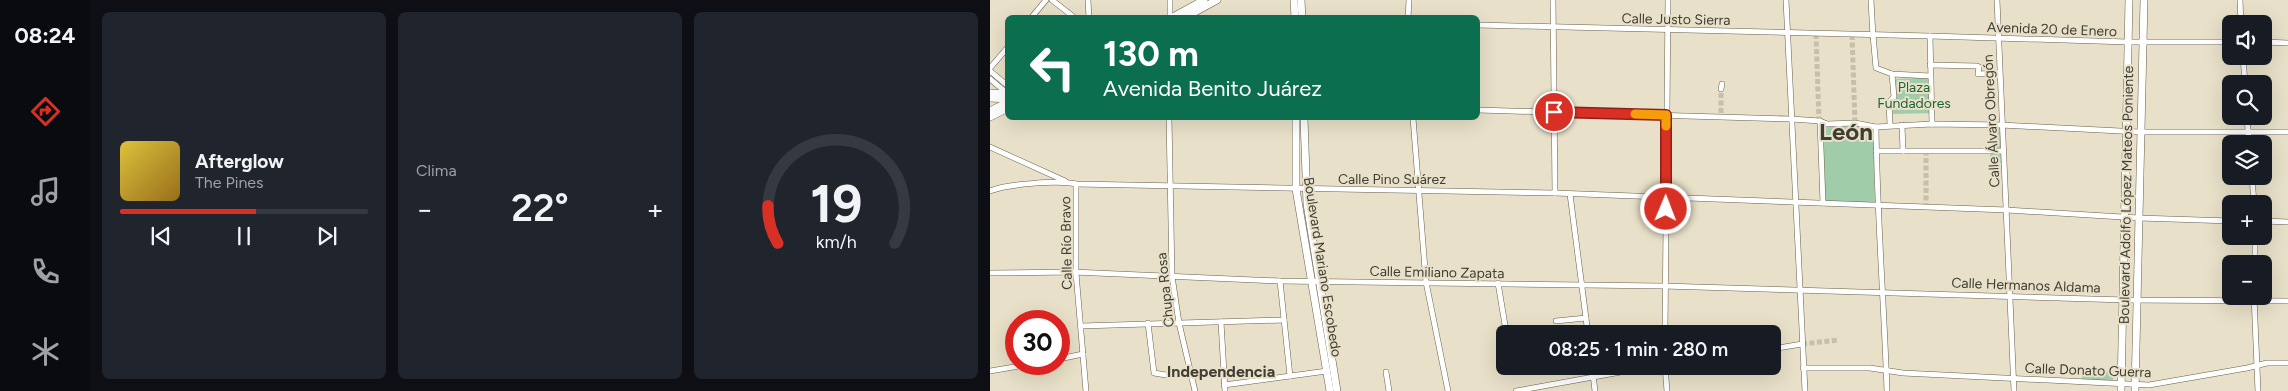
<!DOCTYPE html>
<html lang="es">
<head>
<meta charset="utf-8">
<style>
	body { margin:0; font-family:Figtree,sans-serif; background:#20242c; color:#f1f3f6; height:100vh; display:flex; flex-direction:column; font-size:19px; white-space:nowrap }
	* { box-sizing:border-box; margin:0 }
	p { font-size:16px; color:#9ea1a6 }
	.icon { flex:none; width:28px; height:28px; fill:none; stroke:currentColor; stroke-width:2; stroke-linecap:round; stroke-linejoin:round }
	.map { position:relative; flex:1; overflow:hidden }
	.details { display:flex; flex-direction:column; gap:12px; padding:12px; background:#0d0f14; width:900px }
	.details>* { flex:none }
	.hud { position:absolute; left:15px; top:15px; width:475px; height:105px; border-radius:8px; box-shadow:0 5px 20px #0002; background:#0b6e4f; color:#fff; overflow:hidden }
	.buttons { position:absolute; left:1232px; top:15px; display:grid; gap:10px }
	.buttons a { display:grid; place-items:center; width:50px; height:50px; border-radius:8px; background:#171b24; box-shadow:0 5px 20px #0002; font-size:25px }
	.speed { position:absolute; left:15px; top:310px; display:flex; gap:10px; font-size:25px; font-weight:700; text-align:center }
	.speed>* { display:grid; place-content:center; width:65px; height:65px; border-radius:50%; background:#171b24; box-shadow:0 5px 20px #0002; line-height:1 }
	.speed .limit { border:8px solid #d22; background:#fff; color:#111 }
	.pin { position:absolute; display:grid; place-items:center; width:42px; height:42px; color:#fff; margin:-21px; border:2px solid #fff; border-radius:50%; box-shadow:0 1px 5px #0007 }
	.me { position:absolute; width:55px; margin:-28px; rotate:1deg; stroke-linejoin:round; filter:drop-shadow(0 0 4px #0008) }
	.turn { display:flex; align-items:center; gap:18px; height:105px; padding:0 15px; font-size:22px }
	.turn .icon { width:65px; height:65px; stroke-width:2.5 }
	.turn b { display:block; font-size:35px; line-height:42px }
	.big { font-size:38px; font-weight:600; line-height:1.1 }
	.details .widget { flex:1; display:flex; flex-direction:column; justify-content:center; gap:8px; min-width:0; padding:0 18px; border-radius:8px; background:#20242c }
	.details .dial { align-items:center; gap:0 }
	.dial svg { height:130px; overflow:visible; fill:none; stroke:#363941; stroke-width:7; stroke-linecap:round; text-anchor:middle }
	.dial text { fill:#f1f3f6; stroke:none }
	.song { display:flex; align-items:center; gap:15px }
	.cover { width:60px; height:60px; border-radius:8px; background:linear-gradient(135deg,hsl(50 70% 55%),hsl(40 70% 35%)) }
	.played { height:5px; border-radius:2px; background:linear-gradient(90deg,#d93025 55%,#363941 55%) }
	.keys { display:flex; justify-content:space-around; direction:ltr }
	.heat { display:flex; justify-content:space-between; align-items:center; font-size:28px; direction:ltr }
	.details .tiles { flex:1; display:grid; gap:12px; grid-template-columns:repeat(3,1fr) }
	.trip { position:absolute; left:506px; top:325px; width:285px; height:50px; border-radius:8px; background:#171b24; box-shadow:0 5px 20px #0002; font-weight:600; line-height:50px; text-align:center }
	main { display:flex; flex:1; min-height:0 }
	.tabs { display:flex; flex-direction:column; width:90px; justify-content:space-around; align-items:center; background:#090b0e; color:#9ea1a6 }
	.tabs .icon { width:35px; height:35px }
	.tabs .current { color:#d93025 }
	.tabs b { font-size:22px; color:#f1f3f6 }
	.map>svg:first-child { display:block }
</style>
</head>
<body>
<main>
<nav class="tabs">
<b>08:24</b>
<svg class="icon current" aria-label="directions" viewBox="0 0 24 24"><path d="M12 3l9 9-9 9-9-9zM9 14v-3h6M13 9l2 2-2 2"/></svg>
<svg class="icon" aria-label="music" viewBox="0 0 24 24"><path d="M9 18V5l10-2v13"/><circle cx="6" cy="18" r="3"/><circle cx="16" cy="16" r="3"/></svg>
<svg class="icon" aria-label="phone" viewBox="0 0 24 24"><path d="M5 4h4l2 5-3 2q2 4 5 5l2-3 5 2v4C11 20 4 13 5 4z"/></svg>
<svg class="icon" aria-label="climate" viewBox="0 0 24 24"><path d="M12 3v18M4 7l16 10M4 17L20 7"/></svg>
</nav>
<section class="details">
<div class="tiles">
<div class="widget">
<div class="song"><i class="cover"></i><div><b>Afterglow</b><p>The Pines</p></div></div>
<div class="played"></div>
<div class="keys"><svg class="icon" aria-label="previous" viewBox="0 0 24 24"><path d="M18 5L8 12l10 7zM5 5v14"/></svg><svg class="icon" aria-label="pause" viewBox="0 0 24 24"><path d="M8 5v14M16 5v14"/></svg><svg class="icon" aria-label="next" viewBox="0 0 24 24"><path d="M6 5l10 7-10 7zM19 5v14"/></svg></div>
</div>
<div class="widget"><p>Clima</p>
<div class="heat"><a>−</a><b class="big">22°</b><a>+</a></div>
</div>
<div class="widget dial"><svg viewBox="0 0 100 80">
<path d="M14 69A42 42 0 1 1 86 69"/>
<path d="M14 69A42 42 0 0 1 8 46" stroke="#d93025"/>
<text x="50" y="56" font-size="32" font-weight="700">19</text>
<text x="50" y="72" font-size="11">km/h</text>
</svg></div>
</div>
</section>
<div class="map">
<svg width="1298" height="391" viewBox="0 0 1298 391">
	<rect width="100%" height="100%" fill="#e8e0c8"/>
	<g fill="#a1ccaa">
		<polygon points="942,77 943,113 903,114 902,99 907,98 906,79"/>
		<polygon points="883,126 885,203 835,201 833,127"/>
		<polygon points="1001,127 1010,127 1011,163 1000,163"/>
		<polygon points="1092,369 1125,372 1123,380 1092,380"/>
	</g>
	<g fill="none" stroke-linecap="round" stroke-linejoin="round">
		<g stroke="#c6bfaa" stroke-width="5" stroke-dasharray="5 2.5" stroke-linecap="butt">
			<polyline points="826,34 829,121"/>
			<polyline points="862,35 865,123"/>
			<polyline points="731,113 731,89"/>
			<polyline points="936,208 936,151"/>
			<polyline points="812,344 848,340"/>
		</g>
		<defs>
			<g id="minor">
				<polyline points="62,0 85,18"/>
				<polyline points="98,0 99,18"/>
				<polyline points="563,0 565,193"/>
				<polyline points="796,0 815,391"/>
				<polyline points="881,0 883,37"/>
				<polyline points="1007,0 1024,391"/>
				<polyline points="1250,0 1251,24"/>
				<polyline points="41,18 56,0"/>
				<polyline points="180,18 180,0"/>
				<polyline points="418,18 419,0"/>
				<polyline points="488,25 940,36 1138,42 1241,42"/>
				<polyline points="883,35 886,68 902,74 940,76"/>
				<polyline points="940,36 942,124"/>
				<polyline points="1274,42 1298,43"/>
				<polyline points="1253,56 1255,84"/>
				<polyline points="940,65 987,66 989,67 988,74 1009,73"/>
				<polyline points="0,68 18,47"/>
				<polyline points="0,71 18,86"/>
				<polyline points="0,79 18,94"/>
				<polyline points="731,89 732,84"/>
				<polyline points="488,110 801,119 830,121 837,124 865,123 886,127 942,124 1011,125 1150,132 1298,132"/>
				<polyline points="1257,116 1259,144"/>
				<polyline points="179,118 182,276 189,323 205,391"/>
				<polyline points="423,118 436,282 458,391"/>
				<polyline points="830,121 833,203"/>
				<polyline points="900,125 899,102 904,97 902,74"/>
				<polyline points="912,125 913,151"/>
				<path d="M 886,127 C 887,215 894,303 897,391"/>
				<polyline points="0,147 75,181"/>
				<polyline points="886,151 1013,151"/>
				<polyline points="1262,176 1264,204"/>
				<polyline points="86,184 86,273 96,391"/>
				<path d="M 0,191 C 17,184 69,180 86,184 L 565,193 L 1017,210 L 1149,218 L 1241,221"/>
				<polyline points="580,194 598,334"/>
				<polyline points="1274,221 1298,222"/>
				<polyline points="1265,264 1265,236"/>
				<polyline points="0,273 83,272 290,281 673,286 1136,300 1298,301"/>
				<polyline points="290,281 300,376"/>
				<polyline points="508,283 516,331"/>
				<polyline points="1264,296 1268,391"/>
				<polyline points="566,321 596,318"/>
				<polyline points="231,322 235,391"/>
				<polyline points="158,323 164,373 176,375 201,372"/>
				<polyline points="91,326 294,320"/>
				<polyline points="675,334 678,0"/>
				<polyline points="782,349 812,344"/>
				<polyline points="69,359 93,354"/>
				<polyline points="602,366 605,391"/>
				<polyline points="675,366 677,391"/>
				<polyline points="813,368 880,368 913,373 1159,385 1257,368 1277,363 1298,363"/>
				<polyline points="0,371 41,364"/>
				<polyline points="396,372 399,391"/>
				<polyline points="234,385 337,371"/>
				<polyline points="526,391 664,366"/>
			</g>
			<g id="major">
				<polyline points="304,0 305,18"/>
				<polyline points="311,0 312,18"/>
				<polyline points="181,18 214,0"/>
				<polyline points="194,18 227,0"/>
				<polyline points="0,93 18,94"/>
				<polyline points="0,98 18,99"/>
				<polyline points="0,111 18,102"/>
				<polyline points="0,117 18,108"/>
				<polyline points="306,118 306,189 340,391"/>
				<polyline points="314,118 317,204 347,391"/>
				<polyline points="1131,391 1139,0"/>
				<polyline points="1145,391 1154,0"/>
			</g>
		</defs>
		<use href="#minor" stroke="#675f4a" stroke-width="6"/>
		<use href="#major" stroke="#675f4a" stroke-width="8"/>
		<use href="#minor" stroke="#fff" stroke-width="5"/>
		<use href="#major" stroke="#fff" stroke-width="7"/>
	</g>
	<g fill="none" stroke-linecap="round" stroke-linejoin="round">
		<defs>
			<polyline id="route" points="564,112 676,115 676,209"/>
		</defs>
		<use href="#route" stroke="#8d1f18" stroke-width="12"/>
		<use href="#route" stroke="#d93025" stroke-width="9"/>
		<polyline stroke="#f59e0b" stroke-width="9" points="645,114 676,115 676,126"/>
	</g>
	<g text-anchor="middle" stroke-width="4" stroke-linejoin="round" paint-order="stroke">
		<g font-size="14" fill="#403d33" stroke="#e8e0c8">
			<text transform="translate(686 19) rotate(1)" y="5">Calle Justo Sierra</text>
			<text transform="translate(1062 29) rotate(2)" y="5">Avenida 20 de Enero</text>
			<text transform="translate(1001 121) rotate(-93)" y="5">Calle Álvaro Obregón</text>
			<text x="402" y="184">Calle Pino Suárez</text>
			<text transform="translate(1136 195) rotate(-89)" y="5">Boulevard Adolfo López Mateos Poniente</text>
			<text transform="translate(76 243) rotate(-91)" y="5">Calle Río Bravo</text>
			<text transform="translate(333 267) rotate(81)" y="5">Boulevard Mariano Escobedo</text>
			<text transform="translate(447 272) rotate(1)" y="5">Calle Emiliano Zapata</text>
			<text transform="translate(1036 285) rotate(2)" y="5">Calle Hermanos Aldama</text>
			<text transform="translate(175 290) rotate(-96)" y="5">Chupa Rosa</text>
			<text transform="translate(1098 370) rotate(2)" y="5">Calle Donato Guerra</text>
		</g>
		<g font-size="14" fill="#1c6535" stroke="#e8e0c8">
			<text x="924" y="92">Plaza<tspan x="924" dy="16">Fundadores</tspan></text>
		</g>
		<g font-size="16" font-weight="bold" fill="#403d33" stroke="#e8e0c8">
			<text x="231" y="377">Independencia</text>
		</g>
		<g font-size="24" font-weight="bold" fill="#403d33" stroke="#e8e0c8">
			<text x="856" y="140">León</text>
		</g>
	</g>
</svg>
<div class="buttons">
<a><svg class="icon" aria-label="sound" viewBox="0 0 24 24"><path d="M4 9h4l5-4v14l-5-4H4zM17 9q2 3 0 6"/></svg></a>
<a><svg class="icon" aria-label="search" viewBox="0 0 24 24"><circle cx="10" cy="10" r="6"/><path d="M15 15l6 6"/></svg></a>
<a><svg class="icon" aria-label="layers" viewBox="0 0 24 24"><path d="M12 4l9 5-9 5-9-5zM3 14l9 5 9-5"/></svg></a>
<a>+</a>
<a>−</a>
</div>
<div class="speed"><div class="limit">30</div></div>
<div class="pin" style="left:564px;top:112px;background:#d93025"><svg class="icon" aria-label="arrive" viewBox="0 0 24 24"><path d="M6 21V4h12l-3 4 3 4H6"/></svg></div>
<svg class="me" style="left:676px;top:209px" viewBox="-20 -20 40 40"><circle r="17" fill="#d93025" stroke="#fff" stroke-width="3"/><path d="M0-11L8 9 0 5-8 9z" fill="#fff"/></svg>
<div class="trip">08:25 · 1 min · 280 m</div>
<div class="hud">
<div class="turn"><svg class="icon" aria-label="left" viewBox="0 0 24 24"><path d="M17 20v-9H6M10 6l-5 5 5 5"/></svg><div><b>130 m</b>Avenida Benito Juárez</div></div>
</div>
</div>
</main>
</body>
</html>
